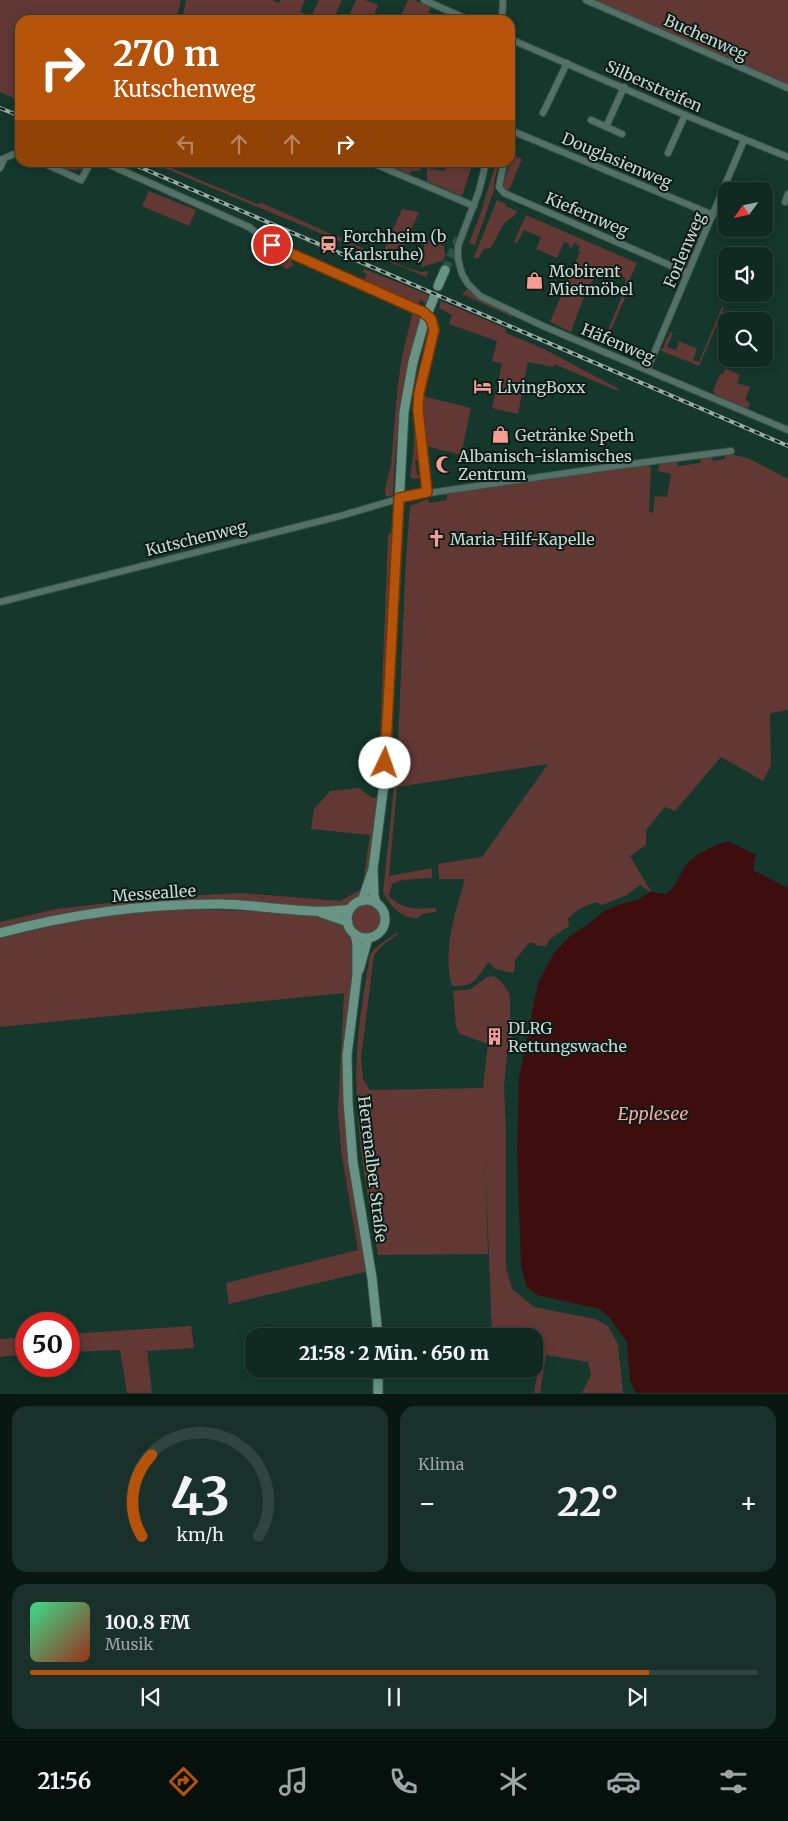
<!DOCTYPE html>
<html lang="de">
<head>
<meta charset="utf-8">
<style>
	body { margin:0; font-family:Merriweather,serif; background:#19312a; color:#f1f3f6; height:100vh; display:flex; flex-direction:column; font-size:19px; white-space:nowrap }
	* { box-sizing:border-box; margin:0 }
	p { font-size:16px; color:#9ca6a5 }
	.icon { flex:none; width:28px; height:28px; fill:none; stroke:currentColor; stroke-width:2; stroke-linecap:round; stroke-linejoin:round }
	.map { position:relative; height:1394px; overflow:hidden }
	.sheet { display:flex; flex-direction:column; gap:12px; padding:12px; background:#091712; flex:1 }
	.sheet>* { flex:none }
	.top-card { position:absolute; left:15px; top:15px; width:500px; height:152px; border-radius:15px; box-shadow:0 2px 12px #0003,0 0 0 1px #30453f; background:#b45309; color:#fff; overflow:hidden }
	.needle { width:32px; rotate:237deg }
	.buttons { position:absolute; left:718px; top:182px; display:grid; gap:10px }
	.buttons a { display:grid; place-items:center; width:55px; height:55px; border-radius:10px; background:#102921; box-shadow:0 2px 12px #0003,0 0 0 1px #30453f; font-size:25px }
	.speed { position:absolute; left:15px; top:1312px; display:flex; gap:10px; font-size:25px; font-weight:700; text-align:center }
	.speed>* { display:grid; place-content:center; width:65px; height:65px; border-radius:50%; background:#102921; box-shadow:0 2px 12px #0003,0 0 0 1px #30453f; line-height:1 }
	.speed .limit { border:8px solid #d22; background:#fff; color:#111 }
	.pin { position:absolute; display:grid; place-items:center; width:42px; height:42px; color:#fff; margin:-21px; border:2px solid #fff; border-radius:50%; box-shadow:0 1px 5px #0007 }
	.me { position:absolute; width:55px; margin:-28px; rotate:3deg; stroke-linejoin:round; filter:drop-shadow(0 0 4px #0008) }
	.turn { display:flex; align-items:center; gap:18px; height:105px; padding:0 15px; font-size:22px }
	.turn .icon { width:65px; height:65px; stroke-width:2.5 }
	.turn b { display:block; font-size:35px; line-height:42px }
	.lanes { display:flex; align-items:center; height:48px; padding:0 15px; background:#0003; justify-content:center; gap:25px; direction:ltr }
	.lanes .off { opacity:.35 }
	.big { font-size:38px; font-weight:800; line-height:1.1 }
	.sheet .tile { flex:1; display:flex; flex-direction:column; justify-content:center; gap:8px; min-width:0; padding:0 18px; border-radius:15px; background:#19312a }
	.sheet .dial { align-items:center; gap:0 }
	.dial svg { height:130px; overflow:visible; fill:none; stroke:#30453f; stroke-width:7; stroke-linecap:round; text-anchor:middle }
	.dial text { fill:#f1f3f6; stroke:none }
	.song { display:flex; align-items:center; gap:15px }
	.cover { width:60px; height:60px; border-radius:8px; background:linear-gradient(135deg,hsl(150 70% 55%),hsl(10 70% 35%)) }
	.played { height:5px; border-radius:2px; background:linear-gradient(90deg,#b45309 85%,#30453f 85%) }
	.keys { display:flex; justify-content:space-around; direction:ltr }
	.heat { display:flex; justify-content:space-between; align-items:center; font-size:28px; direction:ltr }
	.sheet .tiles { flex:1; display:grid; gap:12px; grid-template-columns:1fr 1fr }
	.tile:last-child { grid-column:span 2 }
	.trip { position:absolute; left:245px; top:1328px; width:298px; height:50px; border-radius:15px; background:#102921; box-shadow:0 2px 12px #0003,0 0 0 1px #30453f; font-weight:800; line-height:50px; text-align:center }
	.tab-bar { display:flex; height:80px; justify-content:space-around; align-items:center; background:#06100d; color:#9ca6a5 }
	.tab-bar .icon { width:35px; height:35px }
	.tab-bar .on { color:#b45309 }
	.tab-bar b { font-size:22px; color:#f1f3f6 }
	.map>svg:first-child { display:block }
</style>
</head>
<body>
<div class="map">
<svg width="788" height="1394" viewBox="0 0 788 1394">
	<rect width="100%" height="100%" fill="#15372c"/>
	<g fill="#623835">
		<polygon points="0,0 181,0 176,20 20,20 20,101 0,92"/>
		<polygon points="186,0 272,0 279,3 280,0 305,0 300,12 311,16 319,0 342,0 333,20 182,20"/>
		<polygon points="356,0 365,0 378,5 372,20 347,20"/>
		<polygon points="408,0 414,0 431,7 428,12 433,15 432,17 441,20 399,20"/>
		<polygon points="592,0 788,0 788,85"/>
		<polygon points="511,155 522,159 509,190 503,188"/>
		<path d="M 45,163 L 85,163 L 83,169 C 70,172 58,167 45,163 Z"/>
		<polygon points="152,163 160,163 257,204 262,203 407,268 422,272 429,271 426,277"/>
		<polygon points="386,163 419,163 421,171 412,171 410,174 386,165"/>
		<polygon points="446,163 473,163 462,196 427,181 427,168 445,171"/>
		<polygon points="496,163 499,163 494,182 494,190 475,245 469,243 480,215"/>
		<polygon points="149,191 196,210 189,226 142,206"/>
		<path d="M 497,200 L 506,204 L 505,206 L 517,211 C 514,218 510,218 505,223 C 498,230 497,241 490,248 L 484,249 L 478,259 L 474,257 Z"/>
		<polygon points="402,209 419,212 399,257 384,251"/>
		<path d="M 526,215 L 637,263 L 626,287 L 629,289 L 606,341 L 604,340 L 622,296 L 626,279 L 615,270 L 607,267 C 589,275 578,313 571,332 L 550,322 L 580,252 L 578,250 L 580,246 L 574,243 L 572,248 L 569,247 L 569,244 L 564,242 L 557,258 L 536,249 L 541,237 L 524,230 L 517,243 L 514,242 Z"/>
		<polygon points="425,239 444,246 445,256 442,261 421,267"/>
		<polygon points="278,252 291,258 293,265 287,269 273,262 273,257"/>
		<polygon points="364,269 429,295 426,303 420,300 418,305 363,283 367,274 362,272"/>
		<polygon points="468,289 480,300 512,315 512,317 462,294"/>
		<polygon points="441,301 505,328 506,333 546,350 619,389 618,391 554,364 553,367 528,362 518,414 492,408 502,364 492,361 497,341 449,324 452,315 439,308"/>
		<polygon points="722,307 724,308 699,366 659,350 663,348 670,332 673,333 667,347 676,350 679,341 697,349 693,360 699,362"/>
		<path d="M 413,311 L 422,315 C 402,370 396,437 393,495 L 386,497 L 385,489 L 391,465 L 397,392 L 402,357 Z"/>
		<polygon points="725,368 740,375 737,383 750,387 745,400 750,403 748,409 716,395 713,391 720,374 723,374"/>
		<polygon points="423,396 471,408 461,455 426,446 423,412"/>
		<polygon points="414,421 420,460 415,461 417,475 422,475 423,478 413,479 410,477 414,447"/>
		<path d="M 730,454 L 748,458 L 788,479 L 788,710 L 771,713 L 770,715 L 771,765 L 763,781 L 721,757 L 675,811 L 665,807 L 646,830 L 646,845 L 630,856 L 652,893 L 640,885 L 627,895 L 602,905 L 596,902 C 584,906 577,909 568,919 L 569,926 L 550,939 L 546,946 L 538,946 L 534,943 L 529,943 L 515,960 L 514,973 L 495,969 L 489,962 C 474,979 478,986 452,986 C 442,949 455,914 465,879 L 439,879 L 438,864 L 482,857 L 548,764 L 397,787 L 389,876 L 432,868 L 432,878 L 402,880 L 392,884 L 389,896 C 402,910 417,909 436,908 L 437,910 L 435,912 L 422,914 L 418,918 C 402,919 390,906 383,892 L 394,787 L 396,786 L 406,558 L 410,506 L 428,499 L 429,503 L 447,500 L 447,494 L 647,465 L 651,468 L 649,512 L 653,513 L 655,496 L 667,497 L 671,474 L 658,471 L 660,464 L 677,461 L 678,466 L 701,463 L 700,458 L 712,456 L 713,461 L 725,459 L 725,455 Z"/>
		<path d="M 388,534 L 392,534 L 392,560 L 384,729 L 378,808 L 367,885 C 362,894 356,902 346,906 C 333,912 281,903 263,902 C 247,901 230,900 214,900 C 141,901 70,911 0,929 L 0,922 L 56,909 L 162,897 L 241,893 L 340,901 L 362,889 L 370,835 L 311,829 L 314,809 L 330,791 L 359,788 L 371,797 L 375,798 L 378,794 Z"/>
		<circle cx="366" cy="919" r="16"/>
		<path d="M 176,909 C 225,911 275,909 323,917 C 328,918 336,918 341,922 C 349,927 353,940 356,948 L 344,1069 L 369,1271 L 229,1304 L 226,1283 L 358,1250 L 341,1151 L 338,1111 L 344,993 L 0,1027 L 0,937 L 52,925 L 108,916 Z"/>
		<path d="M 396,933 L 399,933 L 382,946 L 374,955 L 361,1058 L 363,1079 L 370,1090 L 483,1088 L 488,1044 L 460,1034 L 456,1027 L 453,991 L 471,989 L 487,977 L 494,976 L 501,981 L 509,993 L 510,1001 L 510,1017 L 514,1028 L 507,1054 L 504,1086 L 506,1132 L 506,1268 L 512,1289 L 534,1307 L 595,1319 L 608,1326 L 618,1344 L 623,1393 L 582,1393 L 591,1375 L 588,1362 L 546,1355 L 540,1393 L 534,1393 L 541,1354 L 534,1353 L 534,1336 L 492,1336 L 485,1153 L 488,1254 L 378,1255 C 366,1187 353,1119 357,1050 C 359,1018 365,986 370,955 L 374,949 Z"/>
		<polygon points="191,1326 194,1348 147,1351 152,1393 127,1393 120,1350 69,1352 69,1334"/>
		<polygon points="26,1337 26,1354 0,1357 0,1339"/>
	</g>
	<path fill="#3e0d0d" d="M 728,841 L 756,855 L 753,870 L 788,888 L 788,1393 L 636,1393 L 630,1380 L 627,1342 L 609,1317 L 600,1309 L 537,1295 L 527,1287 L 521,1267 L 517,1151 L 519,1078 L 538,983 L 554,953 L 570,936 L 587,925 L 604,911 L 621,904 L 637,900 L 650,892 L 666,894 C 676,886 678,879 684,868 C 691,855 715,845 728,841 Z"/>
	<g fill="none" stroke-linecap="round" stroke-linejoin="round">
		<polyline stroke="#304f45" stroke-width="9" stroke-dasharray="9 4.5" stroke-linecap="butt" points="445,270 459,238"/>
		<defs>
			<g id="street">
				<polyline points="424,0 469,20"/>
				<polyline points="586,0 788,88"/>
				<polyline points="502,20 503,0"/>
				<polyline points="510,39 685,115 788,157"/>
				<polyline points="543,113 567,63"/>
				<polyline points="591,120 622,134"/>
				<polyline points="606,127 624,87"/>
				<polyline points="510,130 713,215"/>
				<polyline points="668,153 685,115"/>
				<polyline points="0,160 14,154 20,155"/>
				<polyline points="41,162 81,180 91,162"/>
				<polyline points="103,162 249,227 273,245 303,260 423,312"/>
				<polyline points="370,162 474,206"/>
				<polyline points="486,162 479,191 458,246 458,259 462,274 468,284 480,296 543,326 788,430"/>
				<polyline points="504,162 499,187 504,193 688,273"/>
				<polyline points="0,168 4,159"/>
				<polyline points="785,202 788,194"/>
				<polyline points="647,370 744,140"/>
				<path d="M 427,493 C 423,463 415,422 419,393 C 421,374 436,341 434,325"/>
				<polyline points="0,602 340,516 408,496 609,467 731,451"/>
			</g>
			<g id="secondary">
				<polyline points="438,286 445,270"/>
				<polyline points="429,310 434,297"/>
				<circle cx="366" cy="919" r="19"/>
				<polyline points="362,901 372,872"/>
				<polyline points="376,903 374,896 373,869 384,783 404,412 413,362 425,319"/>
				<polyline points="322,913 348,922"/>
				<path d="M 0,933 C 71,914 144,904 218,904 C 259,904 311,916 350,909"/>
				<polyline points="355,934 357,944 357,975 347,1055 348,1102 353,1163 372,1278 378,1336"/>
				<polyline points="359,970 368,938"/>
				<polyline points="378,1394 378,1369"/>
			</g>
		</defs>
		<use href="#street" stroke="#35544a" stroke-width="8"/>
		<use href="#secondary" stroke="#35544a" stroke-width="11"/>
		<use href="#street" stroke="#557066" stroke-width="6"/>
		<use href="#secondary" stroke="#699384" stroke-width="9"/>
		<defs>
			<g id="rail">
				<polyline points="0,108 20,116"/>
				<polyline points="128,162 788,446"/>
			</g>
		</defs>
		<use href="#rail" stroke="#97ada5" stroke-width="4"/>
		<use href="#rail" stroke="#0d1b16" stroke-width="2" stroke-dasharray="5.5" stroke-linecap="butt"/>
		<defs>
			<polyline id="street-bridge" points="423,312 429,317 434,325"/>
		</defs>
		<use href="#street-bridge" stroke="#35544a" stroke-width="8" stroke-linecap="butt"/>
		<use href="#street-bridge" stroke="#557066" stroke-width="6"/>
	</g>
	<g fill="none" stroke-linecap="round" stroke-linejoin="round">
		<defs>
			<polyline id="route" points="272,245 423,312 431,319 434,330 419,393 418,410 427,492 399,498 385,763"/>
		</defs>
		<use href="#route" stroke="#753606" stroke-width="12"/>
		<use href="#route" stroke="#b45309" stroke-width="9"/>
	</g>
	<defs>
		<symbol id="station-bare" viewBox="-9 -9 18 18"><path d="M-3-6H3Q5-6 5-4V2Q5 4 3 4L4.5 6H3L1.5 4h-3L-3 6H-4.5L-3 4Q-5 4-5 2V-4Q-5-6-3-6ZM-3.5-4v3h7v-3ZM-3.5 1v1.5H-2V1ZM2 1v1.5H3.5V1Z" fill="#f59c94" stroke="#0d1b16" stroke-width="2.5" paint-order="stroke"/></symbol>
		<symbol id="shop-bare" viewBox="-9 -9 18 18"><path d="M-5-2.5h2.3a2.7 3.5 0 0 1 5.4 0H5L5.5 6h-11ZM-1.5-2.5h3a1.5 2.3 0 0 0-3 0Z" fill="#f59c94" stroke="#0d1b16" stroke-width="2.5" paint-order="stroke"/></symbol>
		<symbol id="hotel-bare" viewBox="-9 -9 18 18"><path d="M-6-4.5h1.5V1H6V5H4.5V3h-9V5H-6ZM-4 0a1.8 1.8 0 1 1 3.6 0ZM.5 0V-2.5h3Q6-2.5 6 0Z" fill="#f59c94" stroke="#0d1b16" stroke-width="2.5" paint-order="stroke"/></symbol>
		<symbol id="mosque-bare" viewBox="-9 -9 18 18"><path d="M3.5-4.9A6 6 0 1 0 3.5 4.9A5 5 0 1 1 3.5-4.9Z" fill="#f59c94" stroke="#0d1b16" stroke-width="2.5" paint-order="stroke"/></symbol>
		<symbol id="church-bare" viewBox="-9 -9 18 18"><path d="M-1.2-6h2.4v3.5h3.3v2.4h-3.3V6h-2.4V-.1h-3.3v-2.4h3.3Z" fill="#f59c94" stroke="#0d1b16" stroke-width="2.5" paint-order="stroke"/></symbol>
		<symbol id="building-bare" viewBox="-9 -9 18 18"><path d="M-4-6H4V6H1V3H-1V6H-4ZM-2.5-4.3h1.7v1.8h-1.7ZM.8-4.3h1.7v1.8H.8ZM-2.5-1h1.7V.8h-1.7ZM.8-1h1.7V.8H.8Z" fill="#f59c94" stroke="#0d1b16" stroke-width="2.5" paint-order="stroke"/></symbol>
	</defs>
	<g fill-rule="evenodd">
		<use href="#station-bare" x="316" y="232" width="25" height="25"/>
		<use href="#shop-bare" x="522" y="268" width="25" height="25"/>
		<use href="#hotel-bare" x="470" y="374" width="25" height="25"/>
		<use href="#shop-bare" x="488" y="422" width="25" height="25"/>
		<use href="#mosque-bare" x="432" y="452" width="25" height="25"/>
		<use href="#church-bare" x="424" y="526" width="25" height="25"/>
		<use href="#building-bare" x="482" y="1024" width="25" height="25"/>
	</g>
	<g text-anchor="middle" stroke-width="4" stroke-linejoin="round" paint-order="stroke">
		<g font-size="16" fill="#c7d9d2" stroke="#0d1b16">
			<text transform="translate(706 37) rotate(24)" y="6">Buchenweg</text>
			<text transform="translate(654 86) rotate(24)" y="6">Silberstreifen</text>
			<text transform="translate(617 160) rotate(23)" y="6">Douglasienweg</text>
			<text transform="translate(587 214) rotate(23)" y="6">Kiefernweg</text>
			<text transform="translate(684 250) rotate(-67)" y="6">Forlenweg</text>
			<text transform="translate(618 343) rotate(23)" y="6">Häfenweg</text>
			<text transform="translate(196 538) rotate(-14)" y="6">Kutschenweg</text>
			<text transform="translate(154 893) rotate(-4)" y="6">Messeallee</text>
			<text transform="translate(373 1169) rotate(83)" y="6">Herrenalber Straße</text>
		</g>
		<g font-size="16" fill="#c7d9d2" stroke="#0d1b16" text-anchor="start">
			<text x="343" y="242">Forchheim (b<tspan x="343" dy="18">Karlsruhe)</tspan></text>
			<text x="549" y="277">Mobirent<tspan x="549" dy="18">Mietmöbel</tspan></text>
			<text x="497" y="393">LivingBoxx</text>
			<text x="515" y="441">Getränke Speth</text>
			<text x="458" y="462">Albanisch-islamisches<tspan x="458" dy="18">Zentrum</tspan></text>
			<text x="450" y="545">Maria-Hilf-Kapelle</text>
			<text x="508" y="1034">DLRG<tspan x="508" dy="18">Rettungswache</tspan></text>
		</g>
		<g font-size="18" font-style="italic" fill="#fca39b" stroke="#0d1b16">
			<text x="653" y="1120">Epplesee</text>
		</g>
	</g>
</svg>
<div class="buttons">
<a><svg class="needle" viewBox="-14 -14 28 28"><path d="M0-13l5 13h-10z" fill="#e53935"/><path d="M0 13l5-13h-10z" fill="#9ca6a5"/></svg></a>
<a><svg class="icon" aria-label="sound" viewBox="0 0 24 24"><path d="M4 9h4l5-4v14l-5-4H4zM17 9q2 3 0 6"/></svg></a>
<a><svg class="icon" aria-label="search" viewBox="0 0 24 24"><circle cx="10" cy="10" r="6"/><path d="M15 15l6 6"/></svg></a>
</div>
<div class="speed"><div class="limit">50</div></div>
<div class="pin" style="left:272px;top:245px;background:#d93025"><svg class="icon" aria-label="arrive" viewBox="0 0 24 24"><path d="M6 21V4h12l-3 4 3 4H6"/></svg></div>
<svg class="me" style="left:385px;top:763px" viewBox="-20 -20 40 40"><circle r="19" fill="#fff"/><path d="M0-13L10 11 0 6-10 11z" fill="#b45309"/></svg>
<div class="trip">21:58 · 2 Min. · 650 m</div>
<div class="top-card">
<div class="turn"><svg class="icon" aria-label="right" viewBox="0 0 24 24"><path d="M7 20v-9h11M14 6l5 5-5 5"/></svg><div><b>270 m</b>Kutschenweg</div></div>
<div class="lanes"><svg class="icon off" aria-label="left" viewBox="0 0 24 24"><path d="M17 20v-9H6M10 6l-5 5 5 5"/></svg><svg class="icon off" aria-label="ahead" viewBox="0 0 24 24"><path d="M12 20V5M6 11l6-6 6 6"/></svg><svg class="icon off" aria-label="ahead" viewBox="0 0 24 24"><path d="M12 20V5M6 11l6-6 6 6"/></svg><svg class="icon" aria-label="right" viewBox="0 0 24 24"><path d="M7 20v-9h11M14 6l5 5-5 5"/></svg></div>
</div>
</div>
<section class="sheet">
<div class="tiles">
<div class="tile dial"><svg viewBox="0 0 100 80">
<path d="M14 69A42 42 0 1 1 86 69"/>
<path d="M14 69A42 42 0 0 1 20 19" stroke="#b45309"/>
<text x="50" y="56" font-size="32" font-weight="700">43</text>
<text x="50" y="72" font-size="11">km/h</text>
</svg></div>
<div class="tile"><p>Klima</p>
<div class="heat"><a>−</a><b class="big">22°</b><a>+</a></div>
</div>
<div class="tile">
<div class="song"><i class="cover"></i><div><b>100.8 FM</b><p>Musik</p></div></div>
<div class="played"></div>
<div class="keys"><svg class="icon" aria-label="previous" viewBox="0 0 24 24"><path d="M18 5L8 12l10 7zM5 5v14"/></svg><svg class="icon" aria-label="pause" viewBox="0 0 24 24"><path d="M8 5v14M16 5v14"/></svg><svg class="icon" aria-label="next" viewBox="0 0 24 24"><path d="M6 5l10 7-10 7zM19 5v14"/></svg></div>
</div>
</div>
</section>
<nav class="tab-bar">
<b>21:56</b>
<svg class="icon on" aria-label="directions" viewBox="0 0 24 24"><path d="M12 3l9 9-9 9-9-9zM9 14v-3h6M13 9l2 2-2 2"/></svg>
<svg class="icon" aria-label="music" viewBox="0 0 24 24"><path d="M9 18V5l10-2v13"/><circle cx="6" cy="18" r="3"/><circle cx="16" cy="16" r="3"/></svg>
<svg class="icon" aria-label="phone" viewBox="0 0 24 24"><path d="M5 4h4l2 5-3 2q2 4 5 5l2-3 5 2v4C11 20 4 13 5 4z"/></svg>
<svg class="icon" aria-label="climate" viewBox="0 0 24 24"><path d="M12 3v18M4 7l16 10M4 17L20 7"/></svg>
<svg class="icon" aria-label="car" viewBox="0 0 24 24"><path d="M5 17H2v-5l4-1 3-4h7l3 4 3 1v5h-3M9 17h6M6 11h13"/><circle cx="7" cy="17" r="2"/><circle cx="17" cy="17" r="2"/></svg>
<svg class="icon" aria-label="filters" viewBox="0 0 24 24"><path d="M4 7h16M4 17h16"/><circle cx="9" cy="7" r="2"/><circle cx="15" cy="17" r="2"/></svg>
</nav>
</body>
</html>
